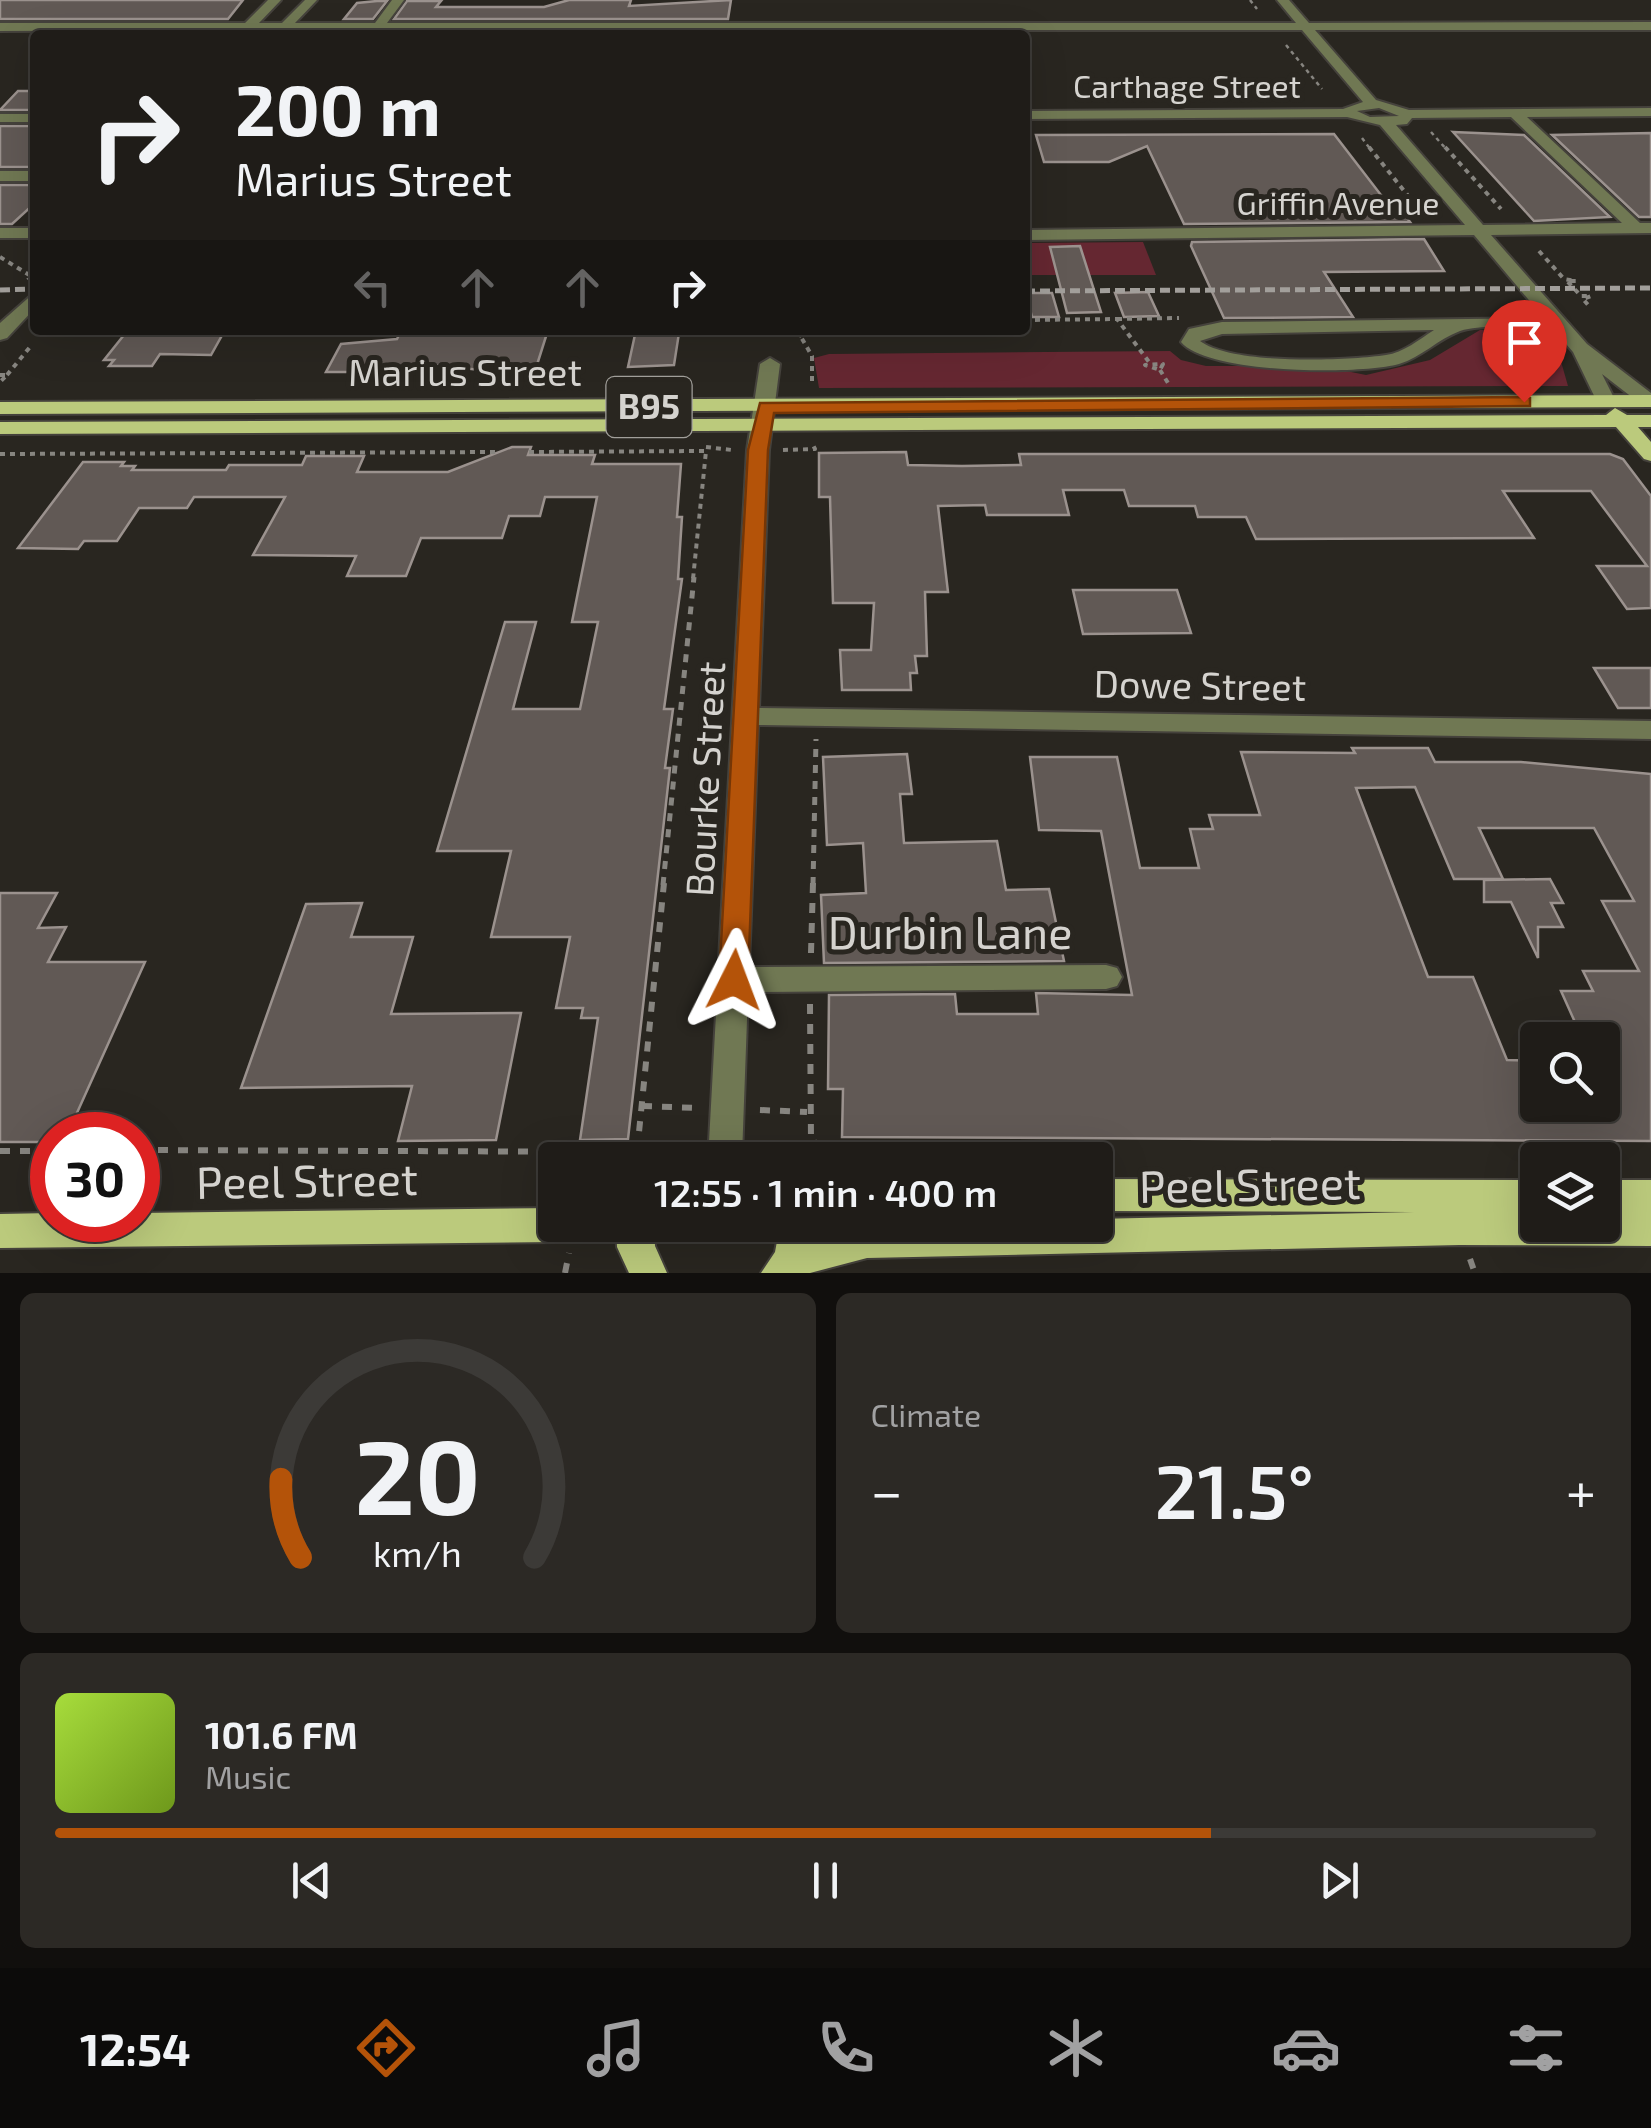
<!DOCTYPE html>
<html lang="en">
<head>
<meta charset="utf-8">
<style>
	body { margin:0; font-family:"Exo 2",sans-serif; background:#2c2925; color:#f1f3f6; height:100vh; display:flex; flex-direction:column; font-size:38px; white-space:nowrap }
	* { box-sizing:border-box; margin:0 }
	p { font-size:32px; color:#a1a1a2 }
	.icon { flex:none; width:55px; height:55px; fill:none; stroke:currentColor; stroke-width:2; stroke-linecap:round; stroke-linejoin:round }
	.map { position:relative; height:1273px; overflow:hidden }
	.sheet { display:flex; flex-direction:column; gap:20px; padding:20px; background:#110f0d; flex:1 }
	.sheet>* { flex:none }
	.hud { position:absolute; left:30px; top:30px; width:1000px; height:305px; border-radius:10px; box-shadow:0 10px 40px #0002,0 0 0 2px #3c3a37; background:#1f1c18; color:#f1f3f6; overflow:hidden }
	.controls { position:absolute; left:1520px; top:1022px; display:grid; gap:20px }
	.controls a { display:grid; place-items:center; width:100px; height:100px; border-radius:10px; background:#1f1c18; box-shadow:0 10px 40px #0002,0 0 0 2px #3c3a37; font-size:50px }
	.speed { position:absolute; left:30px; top:1112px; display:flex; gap:20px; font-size:50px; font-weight:700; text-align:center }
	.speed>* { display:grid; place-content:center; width:130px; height:130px; border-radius:50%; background:#1f1c18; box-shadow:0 10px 40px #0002,0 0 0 2px #3c3a37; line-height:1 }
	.speed .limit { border:15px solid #d22; background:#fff; color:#111 }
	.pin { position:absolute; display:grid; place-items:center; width:85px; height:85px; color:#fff; margin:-102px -42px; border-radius:50% 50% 50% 0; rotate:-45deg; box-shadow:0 0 10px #0007 }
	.pin .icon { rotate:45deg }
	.me { position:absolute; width:110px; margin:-55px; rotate:3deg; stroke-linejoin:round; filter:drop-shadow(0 0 8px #0008) }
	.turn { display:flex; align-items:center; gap:35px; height:210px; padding:0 40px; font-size:45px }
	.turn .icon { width:130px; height:130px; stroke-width:2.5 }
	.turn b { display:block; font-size:70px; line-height:85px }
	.lanes { display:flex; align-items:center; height:95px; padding:0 40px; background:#0003; justify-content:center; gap:50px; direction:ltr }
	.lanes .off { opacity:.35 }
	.big { font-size:75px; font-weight:600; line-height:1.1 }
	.sheet .widget { flex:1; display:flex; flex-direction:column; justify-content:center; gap:15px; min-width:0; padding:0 35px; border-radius:15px; background:#2c2925 }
	.sheet .dial { align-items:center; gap:0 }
	.dial svg { height:260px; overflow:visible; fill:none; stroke:#3c3a37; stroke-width:7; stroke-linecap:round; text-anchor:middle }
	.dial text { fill:#f1f3f6; stroke:none }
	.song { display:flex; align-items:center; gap:30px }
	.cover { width:120px; height:120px; border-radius:15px; background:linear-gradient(135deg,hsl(80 70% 55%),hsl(80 70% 35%)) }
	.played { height:10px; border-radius:5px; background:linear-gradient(90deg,#b45309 75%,#3c3a37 75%) }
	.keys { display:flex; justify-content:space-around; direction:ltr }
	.heat { display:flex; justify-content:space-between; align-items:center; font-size:55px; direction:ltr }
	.sheet .tiles { flex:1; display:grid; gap:20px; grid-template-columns:1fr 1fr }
	.widget:last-child { grid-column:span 2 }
	.trip { position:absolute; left:538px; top:1142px; width:575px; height:100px; border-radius:10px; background:#1f1c18; box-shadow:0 10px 40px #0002,0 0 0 2px #3c3a37; font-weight:600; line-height:100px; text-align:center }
	.dock { display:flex; height:160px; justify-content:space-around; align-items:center; background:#0c0b0a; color:#a1a1a2 }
	.dock .icon { width:70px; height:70px }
	.dock .on { color:#b45309 }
	.dock b { font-size:45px; color:#f1f3f6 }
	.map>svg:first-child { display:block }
</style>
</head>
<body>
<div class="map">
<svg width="1651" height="1273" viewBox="0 0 1651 1273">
	<rect width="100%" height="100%" fill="#292620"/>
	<g fill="#652731">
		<polygon points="1143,242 1156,275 1025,275 1025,243"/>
		<polygon points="1480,330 1537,330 1558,351 1568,386 819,388 814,358 829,354 1170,351 1181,360 1206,366 1321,366 1366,375 1430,360"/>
	</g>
	<g fill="#615955" stroke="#9b928e" stroke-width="2.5" fill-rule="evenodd">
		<polygon points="0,0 243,0 228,19 0,19"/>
		<polygon points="569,0 631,0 629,6 731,0 728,19 394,19 407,1 441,1 436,7 544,7"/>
		<polygon points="377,1 387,1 373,19 344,19 357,3"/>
		<polygon points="332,34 725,34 331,35"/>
		<polygon points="18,91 35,91 35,110 0,110"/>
		<rect x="0" y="126" width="35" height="41"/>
		<polygon points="1453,132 1524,135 1610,217 1534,221"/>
		<polygon points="1651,133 1651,217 1639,217 1552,135"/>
		<polygon points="1334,134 1384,199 1395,202 1410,222 1184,224 1147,146 1109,162 1044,162 1036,135"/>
		<polygon points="0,185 35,185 35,203 12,224 0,224"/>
		<polygon points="1424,239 1444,271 1324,272 1353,317 1224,318 1191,246 1192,242"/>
		<polygon points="1080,246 1101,312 1067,313 1050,247"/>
		<polygon points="1148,292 1159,316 1124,317 1115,293"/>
		<polygon points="1026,293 1052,293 1059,317 1032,317"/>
		<polygon points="128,330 225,330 211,355 160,354 152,366 109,366 114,360 104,360"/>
		<polygon points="548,330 536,368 489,371 436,365 434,370 421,372 326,372 341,344 397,339 401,331"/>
		<polygon points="636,330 679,333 674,365 628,367"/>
		<polygon points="512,447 531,447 528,455 595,455 592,464 681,464 677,517 682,517 678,579 682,579 664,709 673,709 665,768 670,768 628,1139 580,1140 598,1018 581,1018 583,1008 556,1008 570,937 491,937 511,851 437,851 505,622 536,622 513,709 580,709 598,622 572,622 597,497 545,497 540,516 509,516 502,538 421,538 406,576 347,576 356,556 253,555 285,497 194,497 187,508 139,508 117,541 84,541 78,549 18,548 83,462 124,462 121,466 135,466 132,470 226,470 229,465 302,465 306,456 364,456 357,472 448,472"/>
		<polygon points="906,452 908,465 962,466 1021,465 1019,454 1610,454 1623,459 1651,496 1651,608 1627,609 1597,566 1647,566 1591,491 1503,491 1534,538 1256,539 1246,517 1198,517 1195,506 1129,506 1124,490 1063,490 1069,515 987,515 985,505 938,506 948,592 925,592 927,656 915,656 917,673 910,673 911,690 842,690 840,650 871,650 874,603 833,603 830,497 819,497 819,453"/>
		<polygon points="1073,590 1177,590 1191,633 1083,634"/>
		<polygon points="1594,668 1651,668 1651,708 1618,708"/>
		<path d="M 1352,748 L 1428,748 L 1435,762 L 1521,762 L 1651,774 L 1651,1141 L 842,1137 L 843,1089 L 828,1089 L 829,995 L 955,994 L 957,1014 L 1038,1014 L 1036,993 L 1132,995 L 1101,831 L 1039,830 L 1030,757 L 1117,757 L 1140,868 L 1199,868 L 1190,829 L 1213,829 L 1209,815 L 1260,815 L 1241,752 L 1355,753 ZM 1415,787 L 1454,879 L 1503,879 L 1479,828 L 1594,828 L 1634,901 L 1602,901 L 1639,971 L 1583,971 L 1593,991 L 1561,991 L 1583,1040 L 1602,1040 L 1602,1105 L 1538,1105 L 1538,1061 L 1507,1060 L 1473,977 L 1428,977 L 1356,788 Z"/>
		<polygon points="907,754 912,794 900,794 904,843 997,841 1006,890 1049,889 1064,961 824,963 821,895 866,893 863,843 827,845 823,757"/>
		<polygon points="1550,879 1563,903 1551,903 1563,927 1538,927 1538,958 1511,902 1484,902 1484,880"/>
		<polygon points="0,893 57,893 38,928 66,927 48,962 145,962 67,1135 52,1135 52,1142 0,1142"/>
		<polygon points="362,903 351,937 413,937 391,1014 521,1013 496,1140 398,1141 412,1086 241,1088 306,904"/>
	</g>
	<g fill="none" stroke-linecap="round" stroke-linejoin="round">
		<defs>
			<g id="minor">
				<path d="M 268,0 L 281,0 L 259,23 L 282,23 L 305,0 L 317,0 L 295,23 L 375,23 L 392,0 L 404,0 L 387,23 L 1296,23 L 1277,0 L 1289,0 L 1309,23 L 1651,22 L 1651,30 L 1315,30 L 1376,100 L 1409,110 L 1651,108 L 1651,116 L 1527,117 L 1640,223 L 1651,223 L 1651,233 L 1491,235 L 1587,344 L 1651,393 L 1651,407 L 1642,405 L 1602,374 L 1616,402 L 1613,406 L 1599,406 L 1573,352 L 1553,329 C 1526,329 1486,323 1460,331 C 1438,339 1422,357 1399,364 C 1358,375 1208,374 1181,342 L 1189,329 L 1222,322 L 1544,318 L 1474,235 L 1025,240 L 1025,230 L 1465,225 L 1380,125 L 1347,117 L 1025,119 L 1025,111 L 1343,109 L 1363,102 L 1302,30 L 288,30 L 283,35 L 276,35 L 275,30 L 251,30 L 244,35 L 238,30 L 0,31 L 0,23 L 245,23 ZM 1379,108 L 1399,116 L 1370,117 L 1357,111 ZM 1511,117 L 1622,223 L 1483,225 L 1396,125 L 1407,124 L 1412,118 ZM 1434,330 C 1420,339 1403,353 1386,355 C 1345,361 1232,365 1200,341 L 1222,334 Z"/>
				<rect x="0" y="114" width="35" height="8"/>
				<rect x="0" y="171" width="35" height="10"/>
				<rect x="0" y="228" width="35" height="10"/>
				<polygon points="35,292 35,308 7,338 0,340 0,323"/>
				<polygon points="770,358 780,364 769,450 759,708 1651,721 1651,739 758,725 749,967 1106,965 1117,968 1122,977 1117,986 1106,989 748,992 742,1156 740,1160 708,1160 747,450 760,364"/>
			</g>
			<g id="major">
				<polygon points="1651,395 1651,407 0,414 0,402"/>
				<polygon points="1615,408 1627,415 1651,415 1651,427 1638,427 1651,442 1651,461 1644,459 1616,427 0,434 0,422 1606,415"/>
				<polygon points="724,1140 761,1149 766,1160 678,1160 683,1149"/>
				<polygon points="1095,1179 1538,1180 1538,1225 1602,1225 1602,1180 1651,1180 1651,1246 1459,1245 867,1258 810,1273 761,1273 775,1252 780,1225 818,1225 816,1237 862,1225 1095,1225 1095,1219 1414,1212 1095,1211"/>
				<polygon points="555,1208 555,1225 574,1225 568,1237 555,1242 0,1248 0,1214 52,1213 52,1220 138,1220 138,1213"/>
				<polygon points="616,1225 654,1225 655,1246 667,1273 629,1273 617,1247"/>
			</g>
		</defs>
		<use href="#minor" stroke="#45423c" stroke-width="4"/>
		<use href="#major" stroke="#45423c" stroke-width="4"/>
		<g stroke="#878580" stroke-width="2.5" stroke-dasharray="4 4" stroke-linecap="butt">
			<polyline points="1250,0 1257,9"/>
			<polyline points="1286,45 1322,89"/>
			<polyline points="1431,132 1447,150"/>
			<polyline points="1362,138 1371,150"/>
		</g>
		<g stroke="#878580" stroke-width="4" stroke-dasharray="5 5" stroke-linecap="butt">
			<polyline points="1369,147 1421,212"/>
			<polyline points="1445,147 1501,209"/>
			<polyline points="1539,251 1564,279 1576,281 1567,281 1581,296 1591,296 1583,299 1589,306"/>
			<polyline points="0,257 31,276 28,280"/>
			<polyline points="1117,319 1179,318"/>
			<polyline points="1025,320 1117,319 1149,362"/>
			<polyline points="797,330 812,356 812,382"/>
			<polyline points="799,336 811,330"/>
			<polygon points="1163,364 1160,370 1145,365"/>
			<polyline points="1160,370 1168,383"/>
			<polyline points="0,375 7,375 0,382"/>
			<polyline points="7,375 30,347"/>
			<polyline points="706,447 732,450"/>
			<polyline points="783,450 815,449 812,443"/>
			<polyline points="529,452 706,451 693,579"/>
			<polyline points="0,454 500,452"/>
		</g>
		<g stroke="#878580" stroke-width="5" stroke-dasharray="8 8" stroke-linecap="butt">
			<polyline points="663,885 694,577"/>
			<polyline points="813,885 816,739"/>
		</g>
		<g stroke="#878580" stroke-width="6" stroke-dasharray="10 10" stroke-linecap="butt">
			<polyline points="811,953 813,883"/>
			<polyline points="810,1004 811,1140 823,1147 859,1152"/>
			<polyline points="642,1106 699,1108"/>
			<polyline points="760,1110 807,1112"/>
			<polyline points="138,1150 637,1152 664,883"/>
			<polyline points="0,1151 52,1151"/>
			<polyline points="1470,1259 1475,1273"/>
			<polyline points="565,1273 569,1253"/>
		</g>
		<use href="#minor" fill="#707853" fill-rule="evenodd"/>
		<use href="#major" fill="#bbca7c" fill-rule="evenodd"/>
		<g stroke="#a29f9b" stroke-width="5" stroke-dasharray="10 5" stroke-linecap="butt">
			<polyline points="0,290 35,289"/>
			<polyline points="1025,291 1651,288"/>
		</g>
	</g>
	<polygon fill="#b45309" stroke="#753606" stroke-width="2.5" points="1524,397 1530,398 1530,406 774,413 768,450 748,980 744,988 723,988 719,980 748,450 760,403"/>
	<g text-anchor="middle" stroke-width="10" stroke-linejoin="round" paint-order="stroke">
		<g font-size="32" fill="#d5d3cf" stroke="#292620">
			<text x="1187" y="98">Carthage Street</text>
			<text x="1338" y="215">Griffin Avenue</text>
		</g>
		<rect fill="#292620" stroke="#a19f9a" stroke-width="2.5" x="606.5" y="377" width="85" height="60" rx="8"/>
		<g font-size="35" font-weight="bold" fill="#d5d3cf">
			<text x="649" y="419">B95</text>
		</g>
		<g font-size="38" fill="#d5d3cf" stroke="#292620">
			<text x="465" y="386">Marius Street</text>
			<text transform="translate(1200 686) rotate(1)" y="13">Dowe Street</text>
			<text transform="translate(706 779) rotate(-87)" y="13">Bourke Street</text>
		</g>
		<g font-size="45" fill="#d5d3cf" stroke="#292620">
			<text x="950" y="949">Durbin Lane</text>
			<text transform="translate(307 1181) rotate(-1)" y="16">Peel Street</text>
			<text transform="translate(1250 1185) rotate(-1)" y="16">Peel Street</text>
		</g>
	</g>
</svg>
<div class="controls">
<a><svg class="icon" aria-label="search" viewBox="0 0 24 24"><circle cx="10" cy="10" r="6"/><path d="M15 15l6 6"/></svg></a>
<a><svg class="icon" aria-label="layers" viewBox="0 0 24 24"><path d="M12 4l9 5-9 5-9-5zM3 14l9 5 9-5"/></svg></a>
</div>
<div class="speed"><div class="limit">30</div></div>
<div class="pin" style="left:1524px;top:402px;background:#d93025"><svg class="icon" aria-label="arrive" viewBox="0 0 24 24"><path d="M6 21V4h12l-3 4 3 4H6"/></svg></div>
<svg class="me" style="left:734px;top:980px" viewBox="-20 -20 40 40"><path d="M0-17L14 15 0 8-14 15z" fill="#b45309" stroke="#fff" stroke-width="4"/></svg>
<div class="trip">12:55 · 1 min · 400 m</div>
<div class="hud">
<div class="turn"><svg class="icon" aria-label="right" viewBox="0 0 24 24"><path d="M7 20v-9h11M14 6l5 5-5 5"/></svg><div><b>200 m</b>Marius Street</div></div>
<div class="lanes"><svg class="icon off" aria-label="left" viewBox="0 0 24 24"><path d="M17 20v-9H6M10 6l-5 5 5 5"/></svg><svg class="icon off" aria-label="ahead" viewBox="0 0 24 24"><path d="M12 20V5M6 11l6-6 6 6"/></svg><svg class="icon off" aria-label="ahead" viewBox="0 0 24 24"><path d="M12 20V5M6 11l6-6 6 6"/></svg><svg class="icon" aria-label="right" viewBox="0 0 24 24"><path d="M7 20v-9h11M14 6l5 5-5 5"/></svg></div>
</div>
</div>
<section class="sheet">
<div class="tiles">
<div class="widget dial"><svg viewBox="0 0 100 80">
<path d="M14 69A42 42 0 1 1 86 69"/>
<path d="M14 69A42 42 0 0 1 8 45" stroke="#b45309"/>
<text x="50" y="56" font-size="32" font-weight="700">20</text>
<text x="50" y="72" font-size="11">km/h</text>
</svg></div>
<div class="widget"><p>Climate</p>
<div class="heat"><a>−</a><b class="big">21.5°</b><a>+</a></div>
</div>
<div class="widget">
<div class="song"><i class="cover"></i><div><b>101.6 FM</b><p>Music</p></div></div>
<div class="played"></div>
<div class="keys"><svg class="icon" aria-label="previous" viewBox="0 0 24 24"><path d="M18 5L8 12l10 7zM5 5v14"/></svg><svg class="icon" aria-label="pause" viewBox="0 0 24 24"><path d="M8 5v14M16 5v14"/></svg><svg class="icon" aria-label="next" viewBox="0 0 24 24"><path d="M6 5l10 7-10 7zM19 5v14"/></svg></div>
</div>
</div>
</section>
<nav class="dock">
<b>12:54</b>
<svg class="icon on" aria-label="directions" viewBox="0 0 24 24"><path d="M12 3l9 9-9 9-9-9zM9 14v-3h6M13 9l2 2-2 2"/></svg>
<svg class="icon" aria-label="music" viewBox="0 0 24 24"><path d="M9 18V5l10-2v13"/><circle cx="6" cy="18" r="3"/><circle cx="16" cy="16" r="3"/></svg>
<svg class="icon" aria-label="phone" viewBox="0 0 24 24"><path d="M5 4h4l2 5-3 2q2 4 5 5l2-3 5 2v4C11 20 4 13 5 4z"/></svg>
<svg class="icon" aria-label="climate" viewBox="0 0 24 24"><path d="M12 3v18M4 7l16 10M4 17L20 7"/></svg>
<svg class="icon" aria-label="car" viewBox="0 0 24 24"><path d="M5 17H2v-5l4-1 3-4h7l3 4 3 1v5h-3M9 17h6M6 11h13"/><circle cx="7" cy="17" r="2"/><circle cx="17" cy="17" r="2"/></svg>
<svg class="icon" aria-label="filters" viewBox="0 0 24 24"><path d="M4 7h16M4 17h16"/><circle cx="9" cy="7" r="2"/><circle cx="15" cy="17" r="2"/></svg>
</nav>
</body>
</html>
